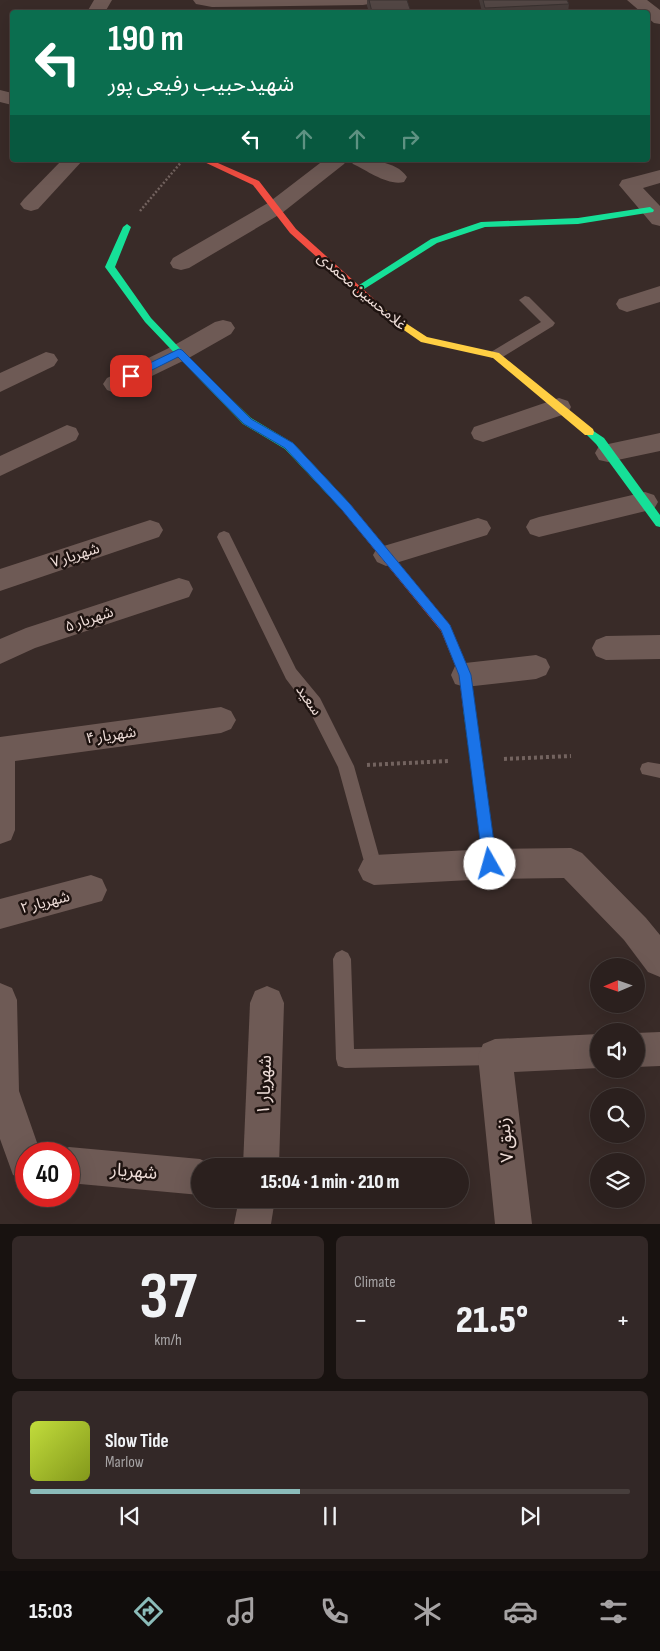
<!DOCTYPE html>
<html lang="en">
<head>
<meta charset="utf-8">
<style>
	body { margin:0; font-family:"Sofia Sans Condensed","Noto Sans Arabic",sans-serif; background:#332827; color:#f1f3f6; height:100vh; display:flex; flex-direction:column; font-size:19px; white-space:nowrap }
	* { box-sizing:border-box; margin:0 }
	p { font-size:16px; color:#a6a3a4 }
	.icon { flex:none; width:28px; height:28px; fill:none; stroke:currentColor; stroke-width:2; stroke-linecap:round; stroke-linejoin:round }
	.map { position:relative; height:1224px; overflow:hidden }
	.sheet { display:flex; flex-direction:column; gap:12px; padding:12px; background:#181210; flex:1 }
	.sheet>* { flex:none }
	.banner { position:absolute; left:10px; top:10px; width:640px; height:152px; border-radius:5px; box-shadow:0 5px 20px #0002,0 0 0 1px #473e3c; background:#0b6e4f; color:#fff; overflow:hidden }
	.needle { width:32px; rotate:268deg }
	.fabs { position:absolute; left:590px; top:958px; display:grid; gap:10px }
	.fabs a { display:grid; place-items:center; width:55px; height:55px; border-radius:50%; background:#2b201e; box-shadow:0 5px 20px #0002,0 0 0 1px #473e3c; font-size:25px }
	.speed { position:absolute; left:15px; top:1142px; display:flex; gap:10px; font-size:25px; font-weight:700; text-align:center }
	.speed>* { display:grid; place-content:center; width:65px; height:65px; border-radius:50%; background:#2b201e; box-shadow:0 5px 20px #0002,0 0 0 1px #473e3c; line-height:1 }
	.speed .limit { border:8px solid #d22; background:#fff; color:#111 }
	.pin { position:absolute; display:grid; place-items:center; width:42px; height:42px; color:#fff; margin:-21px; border-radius:10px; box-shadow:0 2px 8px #0006 }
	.me { position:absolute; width:55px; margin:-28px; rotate:353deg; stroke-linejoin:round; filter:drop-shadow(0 0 4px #0008) }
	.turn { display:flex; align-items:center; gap:18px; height:105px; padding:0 15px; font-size:22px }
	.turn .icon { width:65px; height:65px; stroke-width:2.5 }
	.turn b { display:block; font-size:35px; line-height:42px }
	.lanes { display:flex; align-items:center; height:48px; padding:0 15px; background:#0003; justify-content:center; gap:25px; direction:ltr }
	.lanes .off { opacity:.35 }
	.big { font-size:38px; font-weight:800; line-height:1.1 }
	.sheet .card { flex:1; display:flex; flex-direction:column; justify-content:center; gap:8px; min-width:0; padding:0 18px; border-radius:8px; background:#332827 }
	.sheet .dial { align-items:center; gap:0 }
	.dial b { font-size:65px; line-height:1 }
	.song { display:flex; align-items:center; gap:15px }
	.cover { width:60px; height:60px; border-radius:8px; background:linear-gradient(135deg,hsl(70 70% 55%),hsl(70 70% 35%)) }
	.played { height:5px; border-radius:2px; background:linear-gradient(90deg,#8bbbb9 45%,#473e3c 45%) }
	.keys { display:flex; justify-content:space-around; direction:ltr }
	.heat { display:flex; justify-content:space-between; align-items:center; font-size:28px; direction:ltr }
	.sheet .tiles { flex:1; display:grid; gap:12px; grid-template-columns:1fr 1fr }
	.card:last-child { grid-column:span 2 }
	.trip { position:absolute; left:191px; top:1158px; width:278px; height:50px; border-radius:25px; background:#2b201e; box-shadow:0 5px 20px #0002,0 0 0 1px #473e3c; font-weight:800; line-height:50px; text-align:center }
	.dock { display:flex; height:80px; justify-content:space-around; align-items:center; background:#110d0c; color:#a6a3a4 }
	.dock .icon { width:35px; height:35px }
	.dock .active { color:#8bbbb9 }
	.dock b { font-size:22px; color:#f1f3f6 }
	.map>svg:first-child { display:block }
</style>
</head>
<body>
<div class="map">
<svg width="660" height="1224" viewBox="0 0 660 1224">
	<rect width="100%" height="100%" fill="#392b28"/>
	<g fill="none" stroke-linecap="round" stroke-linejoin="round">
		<polyline stroke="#73635f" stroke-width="2.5" stroke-dasharray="2 2" stroke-linecap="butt" points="140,211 183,160"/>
		<g stroke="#73635f" stroke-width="4" stroke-dasharray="3 3" stroke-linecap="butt">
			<polyline points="504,759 571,756"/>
			<polyline points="367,765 448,761"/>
		</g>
		<g fill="#6e5a55" fill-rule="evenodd">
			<polygon points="525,296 529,297 555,323 553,326 501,358 491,358 490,355 491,352 541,322 519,300"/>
			<polygon points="224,531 229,533 296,669 320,698 354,766 383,870 380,876 374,878 368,876 338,767 308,708 286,679 217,537 219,533"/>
			<polygon points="648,762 660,764 660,778 642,774 640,769 642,764"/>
			<polygon points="342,950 348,953 351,959 354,1049 495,1047 502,1049 504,1056 502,1063 495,1065 345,1068 338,1066 336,1059 333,959 336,953"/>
		</g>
		<g fill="#6e5a55" fill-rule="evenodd">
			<polygon points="94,0 112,0 105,12 87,12"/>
			<polygon points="193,0 372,0 369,4 363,5 212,7 196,4"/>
			<polygon points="627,0 647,0 660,10 660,24 654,23 648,18 648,12 641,12"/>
			<polygon points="0,90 12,93 12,105 0,102"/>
			<polygon points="62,160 83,160 38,209 31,211 24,209 20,204 24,199"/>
			<polygon points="324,160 347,160 344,164 282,213 189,268 181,270 173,268 170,263 173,258 268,203"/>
			<path d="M 350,160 C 368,160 396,160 407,177 L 404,182 C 388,186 368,171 353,164 Z"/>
			<polygon points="660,170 660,183 643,188 660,206 660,226 652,224 619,185 622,180"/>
			<polygon points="660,286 660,302 627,312 619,309 616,304 619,299"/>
			<polygon points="223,320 231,322 235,328 231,334 187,359 123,390 115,393 107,390 103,384 107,378 171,347 215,322"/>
			<polygon points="46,352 54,354 58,360 54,366 0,392 0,373"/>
			<polygon points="559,398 568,401 571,407 568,413 483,442 474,439 471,433 474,427"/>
			<polygon points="67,425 76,428 79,434 76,440 0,476 0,456"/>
			<polygon points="660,433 660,451 608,462 599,460 595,453 599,446"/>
			<polygon points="645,492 654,495 658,502 654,509 539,537 530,534 526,527 530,520 539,517"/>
			<polygon points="478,518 487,521 491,528 487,535 386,566 377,562 373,555 377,548"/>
			<polygon points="150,520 159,523 163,530 159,537 0,591 0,569"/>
			<polygon points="179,578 189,581 193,589 189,597 35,648 0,664 0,639 26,628"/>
			<polygon points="660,635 660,659 606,660 596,656 592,648 596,640 606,636"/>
			<polygon points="536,655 546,659 550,667 546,675 536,679 465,687 455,684 451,675 455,666 465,663"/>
			<polygon points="221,707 231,711 236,720 231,729 221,733 15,761 15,830 11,840 0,844 0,737"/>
			<polygon points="571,848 582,853 646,918 660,935 660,977 648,972 624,940 564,878 490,879 374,885 363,880 358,870 363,860 374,855 490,849"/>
			<polygon points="91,875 102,879 107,890 102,901 0,929 0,899"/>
			<polygon points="0,983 12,988 17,1000 19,1091 41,1154 26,1154 26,1180 13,1175 0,1139"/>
			<polygon points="267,986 279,991 284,1003 279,1166 243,1166 250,1003 255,991"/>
			<polygon points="660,1032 660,1066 636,1067 636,1033"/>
			<polygon points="599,1034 599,1068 514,1072 532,1224 495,1224 478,1056 483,1044 495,1039"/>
			<polygon points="69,1147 200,1159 214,1166 200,1166 200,1195 69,1183 69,1154 56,1154"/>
			<polygon points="239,1199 275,1199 271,1224 234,1224"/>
		</g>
		<g fill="#16e098" fill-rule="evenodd">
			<polygon points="650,207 654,210 653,212 578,224 485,227 437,243 361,291 355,291 353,289 431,239 481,222 578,218"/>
			<polygon points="127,224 131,227 115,267 151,318 191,360 251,418 293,443 350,504 351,507 350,510 342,510 285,449 243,424 185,364 145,322 105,267 123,227"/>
			<polygon points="589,428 604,438 660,515 660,527 656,526 596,444 584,432 585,429"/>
			<polygon points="469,703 473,704 475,708 496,864 495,868 490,870 485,868 484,864 463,708 465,704"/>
		</g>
		<polygon fill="#ffcf43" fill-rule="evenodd" points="381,307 427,337 499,353 593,429 594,432 593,435 585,435 493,358 421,342 378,312 376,310"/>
		<g fill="#f24e42" fill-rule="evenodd">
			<polygon points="200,160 211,160 259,181 296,229 384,308 384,312 378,312 290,233 253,185"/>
			<polygon points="346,503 350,504 450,625 471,675 475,708 473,712 469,713 465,712 463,708 459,675 441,631 342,510 341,507"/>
		</g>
	</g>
	<g fill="#473d3b">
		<polygon points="367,0 407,0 411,12 369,12 367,6"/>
		<polygon points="479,0 567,0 569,4 568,12 482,12"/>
	</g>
	<g fill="#534745" stroke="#3a3230">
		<polygon points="369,0 407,0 411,12 372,12"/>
		<polygon points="483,0 567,0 569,4 485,8"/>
	</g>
	<polygon fill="#1a73e8" stroke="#114b97" points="179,349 182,350 251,419 293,443 350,504 450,625 471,675 497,864 495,868 490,870 485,868 483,864 459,675 441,630 342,510 285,448 244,424 178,357 134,379 127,379 126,376 127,374"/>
	<g text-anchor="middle" stroke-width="5" stroke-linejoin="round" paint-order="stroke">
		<g font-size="15" fill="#eeddd8" stroke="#1e1310">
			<text transform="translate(362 291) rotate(40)" y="5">غلامحسین محمدی</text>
			<text transform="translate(75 555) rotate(-18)" y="5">شهریار ۷</text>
			<text transform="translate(89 619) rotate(-19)" y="5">شهریار ۵</text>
			<text transform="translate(309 700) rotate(55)" y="5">سعید</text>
			<text transform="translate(111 735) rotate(-8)" y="5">شهریار ۴</text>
			<text transform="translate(45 902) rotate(-15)" y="5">شهریار ۲</text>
		</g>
		<g font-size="18" fill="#eeddd8" stroke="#1e1310">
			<text transform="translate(264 1085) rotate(-88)" y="6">شهریار ۱</text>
			<text transform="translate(505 1140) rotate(-96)" y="6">زنبق ۷</text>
			<text transform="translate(134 1171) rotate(5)" y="6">شهریار</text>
		</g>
	</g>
</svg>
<div class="fabs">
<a><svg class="needle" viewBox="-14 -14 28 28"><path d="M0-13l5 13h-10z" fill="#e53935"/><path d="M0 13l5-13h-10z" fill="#a6a3a4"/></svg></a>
<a><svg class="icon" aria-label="sound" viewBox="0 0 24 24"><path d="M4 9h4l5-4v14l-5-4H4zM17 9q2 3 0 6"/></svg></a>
<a><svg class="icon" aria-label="search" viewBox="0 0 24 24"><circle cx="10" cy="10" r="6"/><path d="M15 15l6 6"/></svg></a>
<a><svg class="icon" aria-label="layers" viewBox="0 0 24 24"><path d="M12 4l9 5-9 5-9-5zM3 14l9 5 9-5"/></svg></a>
</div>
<div class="speed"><div class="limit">40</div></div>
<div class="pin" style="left:131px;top:376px;background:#d93025"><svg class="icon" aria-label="arrive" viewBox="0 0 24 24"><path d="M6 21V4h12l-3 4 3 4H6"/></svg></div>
<svg class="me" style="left:490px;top:864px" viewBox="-20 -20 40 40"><circle r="19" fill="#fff"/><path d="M0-13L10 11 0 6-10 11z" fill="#1a73e8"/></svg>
<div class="trip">15:04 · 1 min · 210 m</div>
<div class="banner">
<div class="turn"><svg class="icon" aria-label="left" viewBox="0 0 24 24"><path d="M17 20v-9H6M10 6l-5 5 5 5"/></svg><div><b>190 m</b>شهیدحبیب رفیعی پور</div></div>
<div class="lanes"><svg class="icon" aria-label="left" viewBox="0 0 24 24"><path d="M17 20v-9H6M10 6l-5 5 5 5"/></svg><svg class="icon off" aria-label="ahead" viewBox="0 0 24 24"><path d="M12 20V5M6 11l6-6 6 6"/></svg><svg class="icon off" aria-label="ahead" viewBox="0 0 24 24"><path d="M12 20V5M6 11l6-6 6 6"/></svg><svg class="icon off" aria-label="right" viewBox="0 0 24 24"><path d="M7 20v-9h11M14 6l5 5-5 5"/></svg></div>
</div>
</div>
<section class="sheet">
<div class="tiles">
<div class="card dial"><b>37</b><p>km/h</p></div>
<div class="card"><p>Climate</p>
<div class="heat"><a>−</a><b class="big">21.5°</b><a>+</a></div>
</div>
<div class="card">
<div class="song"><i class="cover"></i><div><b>Slow Tide</b><p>Marlow</p></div></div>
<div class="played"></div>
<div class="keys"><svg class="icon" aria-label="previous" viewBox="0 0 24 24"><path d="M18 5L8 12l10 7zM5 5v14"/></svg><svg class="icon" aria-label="pause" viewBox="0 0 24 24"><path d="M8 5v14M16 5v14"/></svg><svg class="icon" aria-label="next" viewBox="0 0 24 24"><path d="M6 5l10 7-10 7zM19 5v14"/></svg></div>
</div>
</div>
</section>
<nav class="dock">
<b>15:03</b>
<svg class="icon active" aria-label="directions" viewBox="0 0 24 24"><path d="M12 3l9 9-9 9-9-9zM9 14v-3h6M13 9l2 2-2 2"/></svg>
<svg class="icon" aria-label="music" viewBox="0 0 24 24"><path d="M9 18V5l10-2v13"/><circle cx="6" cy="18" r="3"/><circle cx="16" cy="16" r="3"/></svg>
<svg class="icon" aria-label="phone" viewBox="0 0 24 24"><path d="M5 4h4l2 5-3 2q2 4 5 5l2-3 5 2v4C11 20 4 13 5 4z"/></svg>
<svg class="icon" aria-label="climate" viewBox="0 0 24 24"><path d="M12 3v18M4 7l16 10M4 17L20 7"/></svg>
<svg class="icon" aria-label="car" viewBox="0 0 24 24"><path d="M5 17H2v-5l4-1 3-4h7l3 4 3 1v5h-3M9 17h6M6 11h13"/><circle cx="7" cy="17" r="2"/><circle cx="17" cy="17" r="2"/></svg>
<svg class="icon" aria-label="filters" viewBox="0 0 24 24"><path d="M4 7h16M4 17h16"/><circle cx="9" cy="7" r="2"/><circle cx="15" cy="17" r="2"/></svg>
</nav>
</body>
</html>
